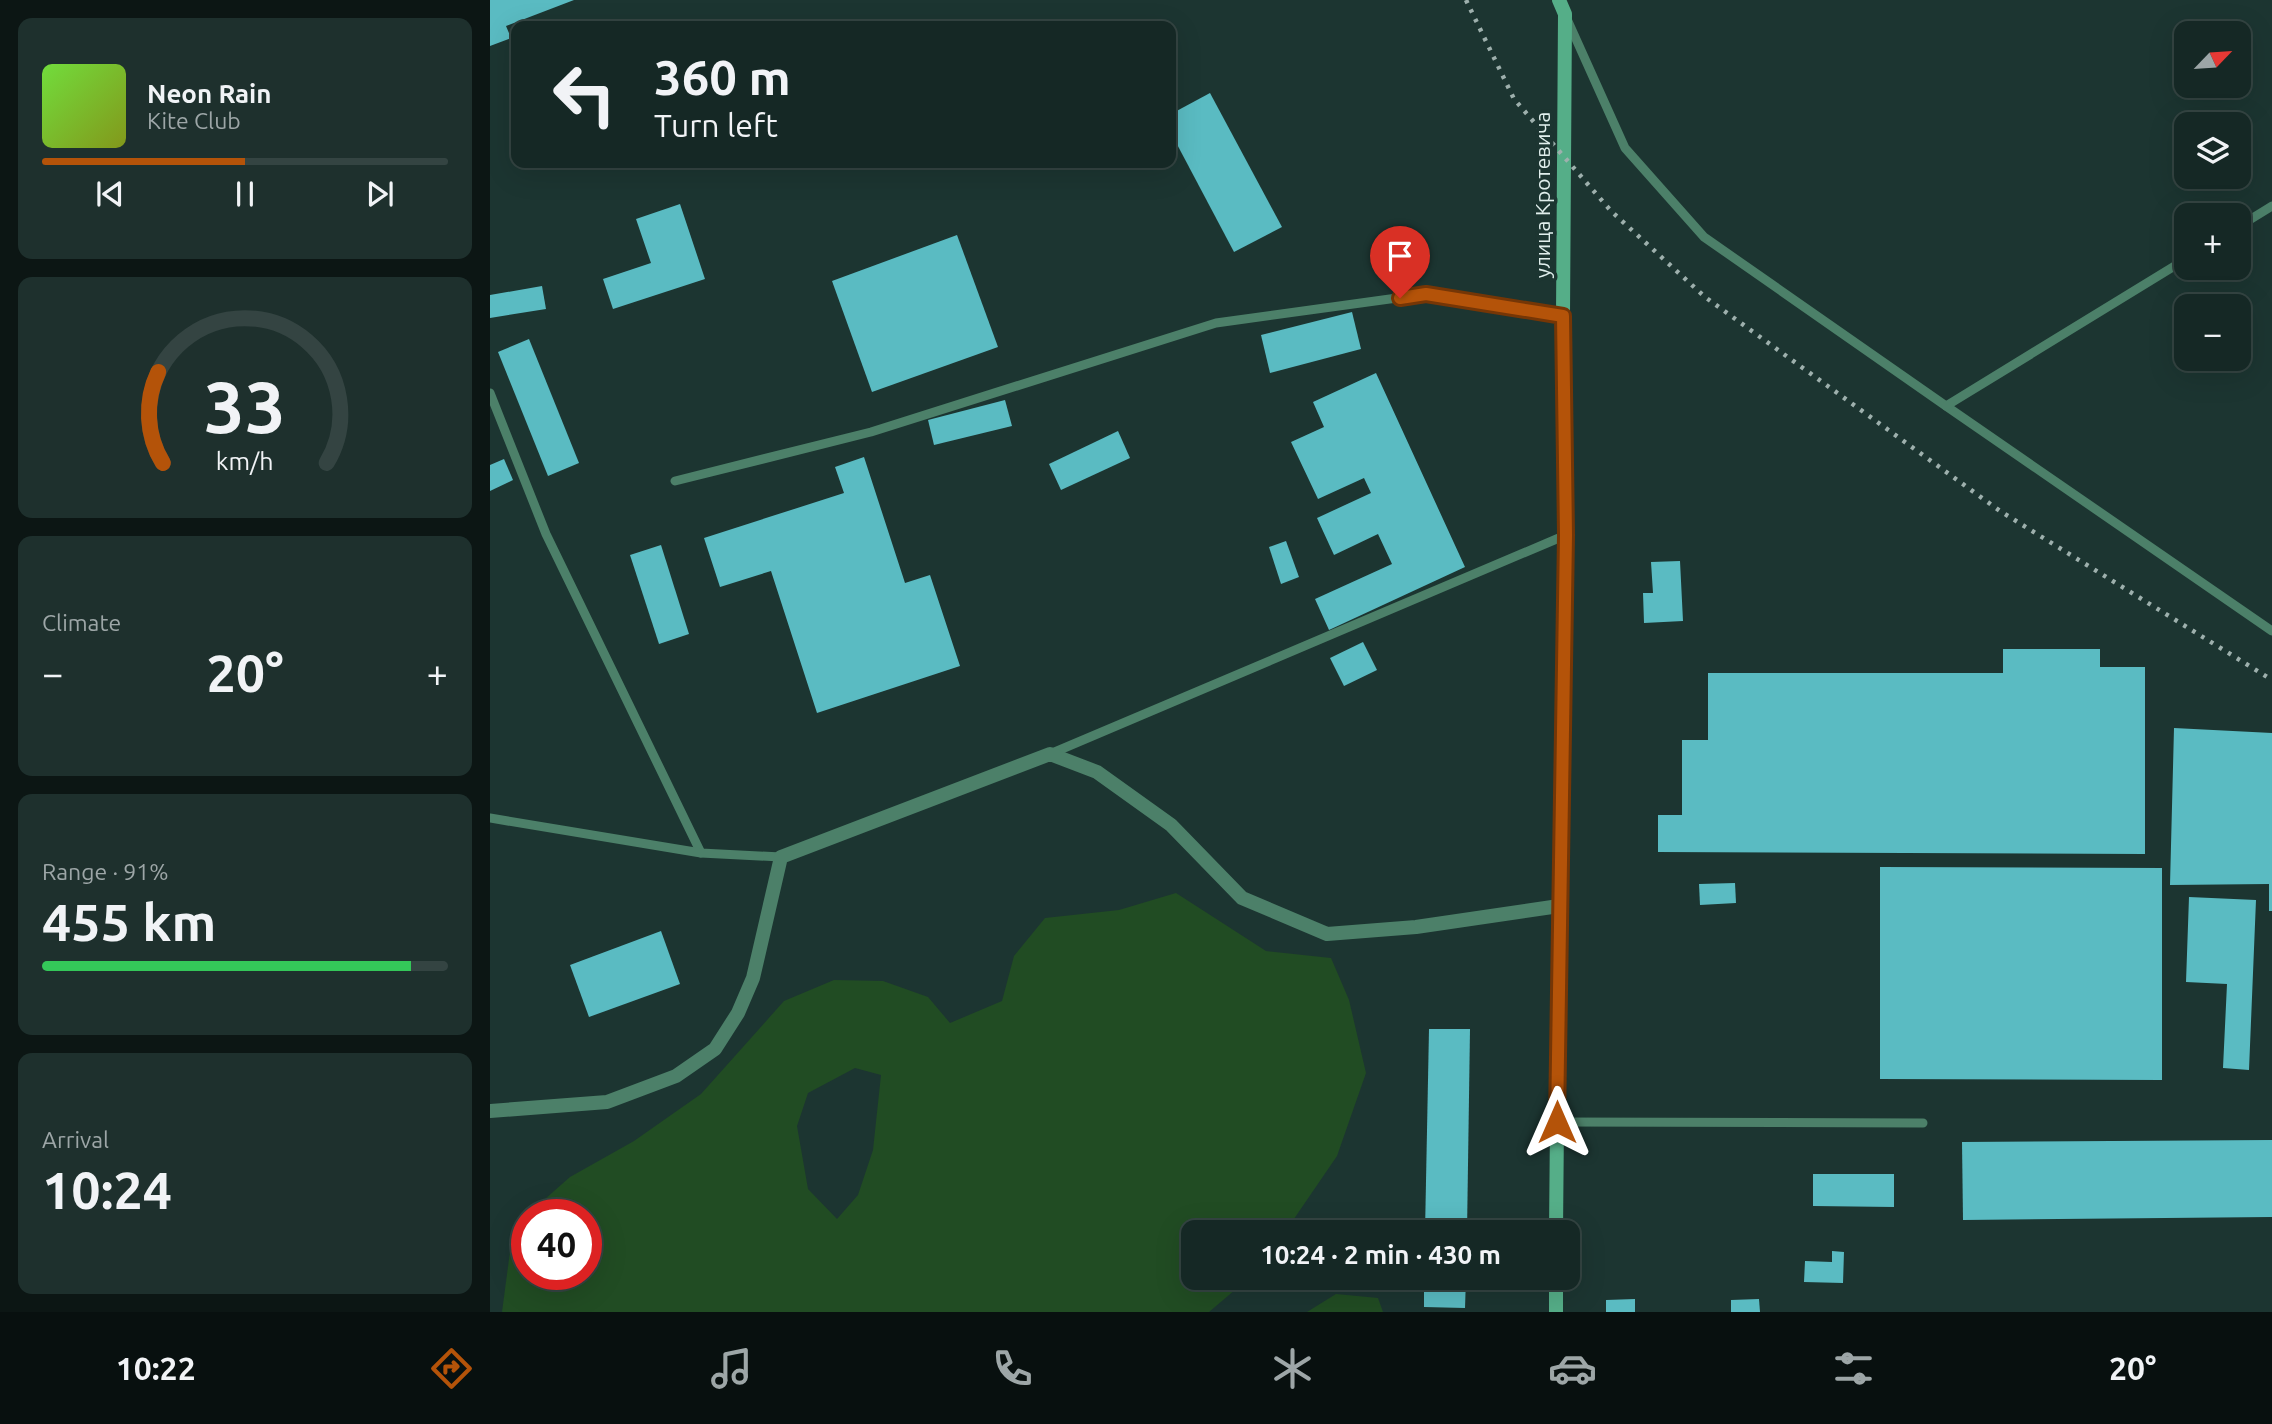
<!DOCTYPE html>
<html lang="en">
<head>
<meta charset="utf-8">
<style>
	body { margin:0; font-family:Ubuntu,sans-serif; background:#1e302d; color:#f1f3f6; height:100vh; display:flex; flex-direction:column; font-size:26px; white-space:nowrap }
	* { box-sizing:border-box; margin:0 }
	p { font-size:23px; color:#9da6a7 }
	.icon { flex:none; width:38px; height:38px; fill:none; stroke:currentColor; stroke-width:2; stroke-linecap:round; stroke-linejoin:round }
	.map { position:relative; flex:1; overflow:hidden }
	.drawer { display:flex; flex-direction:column; gap:18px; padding:18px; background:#0c1614; width:490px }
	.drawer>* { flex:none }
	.top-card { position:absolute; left:21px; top:21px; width:665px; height:147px; border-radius:14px; box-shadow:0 7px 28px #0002,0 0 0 2px #344442; background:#152825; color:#f1f3f6; overflow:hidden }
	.needle { width:46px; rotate:65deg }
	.tools { position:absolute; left:1684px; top:21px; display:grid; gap:14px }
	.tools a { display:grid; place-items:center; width:77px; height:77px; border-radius:14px; background:#152825; box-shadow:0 7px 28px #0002,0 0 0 2px #344442; font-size:35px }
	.speed { position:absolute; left:21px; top:1199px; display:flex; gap:14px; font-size:35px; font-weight:700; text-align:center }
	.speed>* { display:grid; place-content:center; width:91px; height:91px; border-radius:50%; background:#152825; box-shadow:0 7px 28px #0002,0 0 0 2px #344442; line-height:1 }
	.speed .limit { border:10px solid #d22; background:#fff; color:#111 }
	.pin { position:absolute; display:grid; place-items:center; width:60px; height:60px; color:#fff; margin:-72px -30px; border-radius:50% 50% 50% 0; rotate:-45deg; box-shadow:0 0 7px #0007 }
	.pin .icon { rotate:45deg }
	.me { position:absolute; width:77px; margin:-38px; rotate:0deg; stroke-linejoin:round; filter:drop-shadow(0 0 5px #0008) }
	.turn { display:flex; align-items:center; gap:24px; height:147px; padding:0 28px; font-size:32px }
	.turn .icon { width:91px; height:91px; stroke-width:2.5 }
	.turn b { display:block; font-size:49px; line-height:60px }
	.big { font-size:52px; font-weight:700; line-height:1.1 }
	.drawer .tile { flex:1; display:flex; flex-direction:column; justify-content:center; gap:10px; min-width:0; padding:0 24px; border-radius:14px; background:#1e302d }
	.drawer .dial { align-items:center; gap:0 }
	.dial svg { height:182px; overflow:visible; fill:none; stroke:#344442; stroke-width:7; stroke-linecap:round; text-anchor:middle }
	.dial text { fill:#f1f3f6; stroke:none }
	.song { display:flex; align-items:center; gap:21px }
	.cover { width:84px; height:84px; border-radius:10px; background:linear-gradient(135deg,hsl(100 70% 55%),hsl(70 70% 35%)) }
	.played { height:7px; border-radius:4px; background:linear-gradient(90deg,#b45309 50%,#344442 50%) }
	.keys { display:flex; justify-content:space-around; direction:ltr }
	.heat { display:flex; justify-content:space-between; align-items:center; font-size:38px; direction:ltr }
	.charge { height:10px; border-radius:5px; background:linear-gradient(90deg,#34c759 91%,#344442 0) }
	.trip { position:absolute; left:691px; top:1220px; width:399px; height:70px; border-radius:14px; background:#152825; box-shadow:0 7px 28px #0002,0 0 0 2px #344442; font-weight:700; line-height:70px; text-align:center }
	.dock { display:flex; height:112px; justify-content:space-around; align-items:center; background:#08100f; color:#9da6a7 }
	.dock .icon { width:49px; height:49px }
	.dock .active { color:#b45309 }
	.dock b { font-size:32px; color:#f1f3f6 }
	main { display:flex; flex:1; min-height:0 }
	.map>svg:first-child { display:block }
</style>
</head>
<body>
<main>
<section class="drawer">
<div class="tile">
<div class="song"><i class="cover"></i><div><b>Neon Rain</b><p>Kite Club</p></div></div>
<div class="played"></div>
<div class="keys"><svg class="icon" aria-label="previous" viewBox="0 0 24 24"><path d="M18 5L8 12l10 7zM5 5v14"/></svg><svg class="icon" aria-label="pause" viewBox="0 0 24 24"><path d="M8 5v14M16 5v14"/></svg><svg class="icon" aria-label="next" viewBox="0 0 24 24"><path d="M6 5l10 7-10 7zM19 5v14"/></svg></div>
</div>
<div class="tile dial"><svg viewBox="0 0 100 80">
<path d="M14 69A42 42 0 1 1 86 69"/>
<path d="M14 69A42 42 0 0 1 12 29" stroke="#b45309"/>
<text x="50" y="56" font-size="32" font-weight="700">33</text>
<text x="50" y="72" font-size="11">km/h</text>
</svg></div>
<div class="tile"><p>Climate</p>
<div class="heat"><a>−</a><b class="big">20°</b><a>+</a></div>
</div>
<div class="tile"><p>Range · 91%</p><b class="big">455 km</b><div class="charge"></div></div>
<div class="tile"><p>Arrival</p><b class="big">10:24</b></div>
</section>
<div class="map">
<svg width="1782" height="1312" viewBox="0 0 1782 1312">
	<rect width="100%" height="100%" fill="#1c3531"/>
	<g fill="#214c23" fill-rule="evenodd">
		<path d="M 686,893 L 776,951 L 841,958 L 859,1000 L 876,1073 L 847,1156 L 795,1232 L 704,1232 L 704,1278 L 759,1278 L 719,1312 L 12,1312 L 23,1229 L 37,1216 L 37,1274 L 96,1274 L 96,1214 L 38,1214 L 80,1177 L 144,1141 L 211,1094 L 294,1001 L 344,980 L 393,981 L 438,997 L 460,1023 L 512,1001 L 524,956 L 555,918 L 629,910 ZM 365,1068 L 391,1075 L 383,1150 L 368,1195 L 347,1219 L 318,1189 L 307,1126 L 318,1093 Z"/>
		<polygon points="846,1294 888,1298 893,1312 817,1312"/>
	</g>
	<g fill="#5abbc2">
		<polygon points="0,0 84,0 16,26 21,38 0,46"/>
		<polygon points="191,19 193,26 171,26"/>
		<polygon points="720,93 792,227 744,252 681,133 681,114"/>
		<polygon points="190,204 215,279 123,309 113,279 161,263 146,219"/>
		<polygon points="467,235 508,347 382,392 342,281"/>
		<polygon points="52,286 56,309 0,318 0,295"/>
		<polygon points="862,312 871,349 780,373 771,335"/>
		<polygon points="39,339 89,463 58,476 8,352"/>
		<polygon points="886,373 975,567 839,630 825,599 902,564 888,534 844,555 827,518 881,493 874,478 828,499 801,442 834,427 823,402"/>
		<polygon points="515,400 522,426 444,445 438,420"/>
		<polygon points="628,431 640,458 571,490 559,464"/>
		<polygon points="374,457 415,583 440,575 470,666 327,713 281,571 230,587 214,538 354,493 345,467"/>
		<polygon points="14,459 23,480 0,491 0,465"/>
		<polygon points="796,541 809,577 791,584 779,547"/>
		<polygon points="171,545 199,634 169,644 140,555"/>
		<polygon points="1190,561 1193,621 1154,623 1153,593 1163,593 1161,562"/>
		<polygon points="873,642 887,670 854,686 840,658"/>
		<polygon points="1513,649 1610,649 1610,667 1655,667 1655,854 1168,852 1168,815 1192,815 1192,740 1218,740 1218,673 1513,673"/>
		<polygon points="1684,728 1782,733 1782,911 1779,911 1779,884 1680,885"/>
		<polygon points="1390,867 1672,868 1672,1080 1390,1079"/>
		<polygon points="1245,883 1246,903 1210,905 1209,884"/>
		<polygon points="1699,897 1766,900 1759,1070 1733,1068 1737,984 1696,982"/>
		<polygon points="171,931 190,984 99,1017 80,965"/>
		<polygon points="939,1029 980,1029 977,1232 935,1232"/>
		<polygon points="1782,1140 1782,1217 1473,1220 1472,1142"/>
		<polygon points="1323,1174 1404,1174 1404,1207 1323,1206"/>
		<polygon points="1342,1251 1354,1252 1353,1283 1314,1282 1315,1261 1342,1262"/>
		<polygon points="934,1278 976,1278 975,1308 934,1307"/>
		<polygon points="1145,1299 1145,1312 1116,1312 1116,1300"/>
		<polygon points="1269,1299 1270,1312 1241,1312 1241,1300"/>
	</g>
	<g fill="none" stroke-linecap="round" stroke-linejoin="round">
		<g stroke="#4c8069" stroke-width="9">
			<polyline points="1077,19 1135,148 1214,237 1456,406 1782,631"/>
			<polyline points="1748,227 1782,206"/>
			<polyline points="0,393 56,534 211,853"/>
			<polyline points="1456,406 1696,259"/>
			<polyline points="185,481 381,432 726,323 936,294 1073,316"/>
			<polyline points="560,754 1076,535"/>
			<polyline points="0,818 211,853 291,857"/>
			<polyline points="1067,1122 1433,1123"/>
		</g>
		<polyline stroke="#4c8069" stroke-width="14" points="0,1111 117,1102 186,1076 225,1049 248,1013 263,978 291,857 560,754 607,772 681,825 752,898 837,934 926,927 1069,906"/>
		<g stroke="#55ae88" stroke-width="14">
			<polyline points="1066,1232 1069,906 1076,535 1073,316 1075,14 1069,0"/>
			<polyline points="1066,1312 1066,1278"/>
		</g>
		<polyline stroke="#9eb0ad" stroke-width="4.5" stroke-dasharray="3.5 7" stroke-linecap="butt" points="976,0 1024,99 1121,211 1215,297 1510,511 1782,680"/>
	</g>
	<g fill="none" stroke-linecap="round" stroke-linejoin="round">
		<defs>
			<polyline id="route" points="910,298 936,294 1073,316 1076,535 1067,1122"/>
		</defs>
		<use href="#route" stroke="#753606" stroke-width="18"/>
		<use href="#route" stroke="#b45309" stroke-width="12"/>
	</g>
	<g text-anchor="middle" stroke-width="7" stroke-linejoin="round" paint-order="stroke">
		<g font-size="21" fill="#e0eeec" stroke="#1c3531">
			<text transform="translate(1053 195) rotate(-90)" y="7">улица Кротевича</text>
		</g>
	</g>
</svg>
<div class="tools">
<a><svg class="needle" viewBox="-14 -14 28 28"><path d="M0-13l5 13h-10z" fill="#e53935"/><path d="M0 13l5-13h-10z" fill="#9da6a7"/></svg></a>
<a><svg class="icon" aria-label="layers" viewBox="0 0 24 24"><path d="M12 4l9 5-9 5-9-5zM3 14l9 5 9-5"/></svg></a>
<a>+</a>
<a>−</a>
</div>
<div class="speed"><div class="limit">40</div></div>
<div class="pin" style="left:910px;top:298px;background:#d93025"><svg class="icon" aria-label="arrive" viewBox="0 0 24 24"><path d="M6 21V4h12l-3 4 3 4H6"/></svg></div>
<svg class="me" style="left:1067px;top:1122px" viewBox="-20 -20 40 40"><path d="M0-17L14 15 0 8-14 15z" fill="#b45309" stroke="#fff" stroke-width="4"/></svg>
<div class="trip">10:24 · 2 min · 430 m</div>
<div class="top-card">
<div class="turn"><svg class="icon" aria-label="left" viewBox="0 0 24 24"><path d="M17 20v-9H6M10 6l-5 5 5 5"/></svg><div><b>360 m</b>Turn left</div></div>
</div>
</div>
</main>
<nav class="dock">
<b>10:22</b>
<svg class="icon active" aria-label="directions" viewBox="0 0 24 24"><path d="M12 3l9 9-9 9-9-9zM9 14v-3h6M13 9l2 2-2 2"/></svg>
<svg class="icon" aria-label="music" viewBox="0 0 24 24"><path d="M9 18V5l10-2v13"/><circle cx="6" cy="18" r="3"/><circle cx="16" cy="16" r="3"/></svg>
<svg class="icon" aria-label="phone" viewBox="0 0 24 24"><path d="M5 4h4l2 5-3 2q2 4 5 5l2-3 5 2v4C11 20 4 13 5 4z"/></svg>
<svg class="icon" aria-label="climate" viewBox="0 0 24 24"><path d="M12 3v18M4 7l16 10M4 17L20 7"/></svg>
<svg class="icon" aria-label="car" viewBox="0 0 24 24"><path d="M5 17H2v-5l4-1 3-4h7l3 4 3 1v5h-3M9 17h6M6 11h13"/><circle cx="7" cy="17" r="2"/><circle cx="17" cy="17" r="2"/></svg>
<svg class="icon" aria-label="filters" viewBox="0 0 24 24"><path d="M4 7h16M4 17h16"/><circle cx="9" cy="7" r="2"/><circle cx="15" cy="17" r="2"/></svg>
<b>20°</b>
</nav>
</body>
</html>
